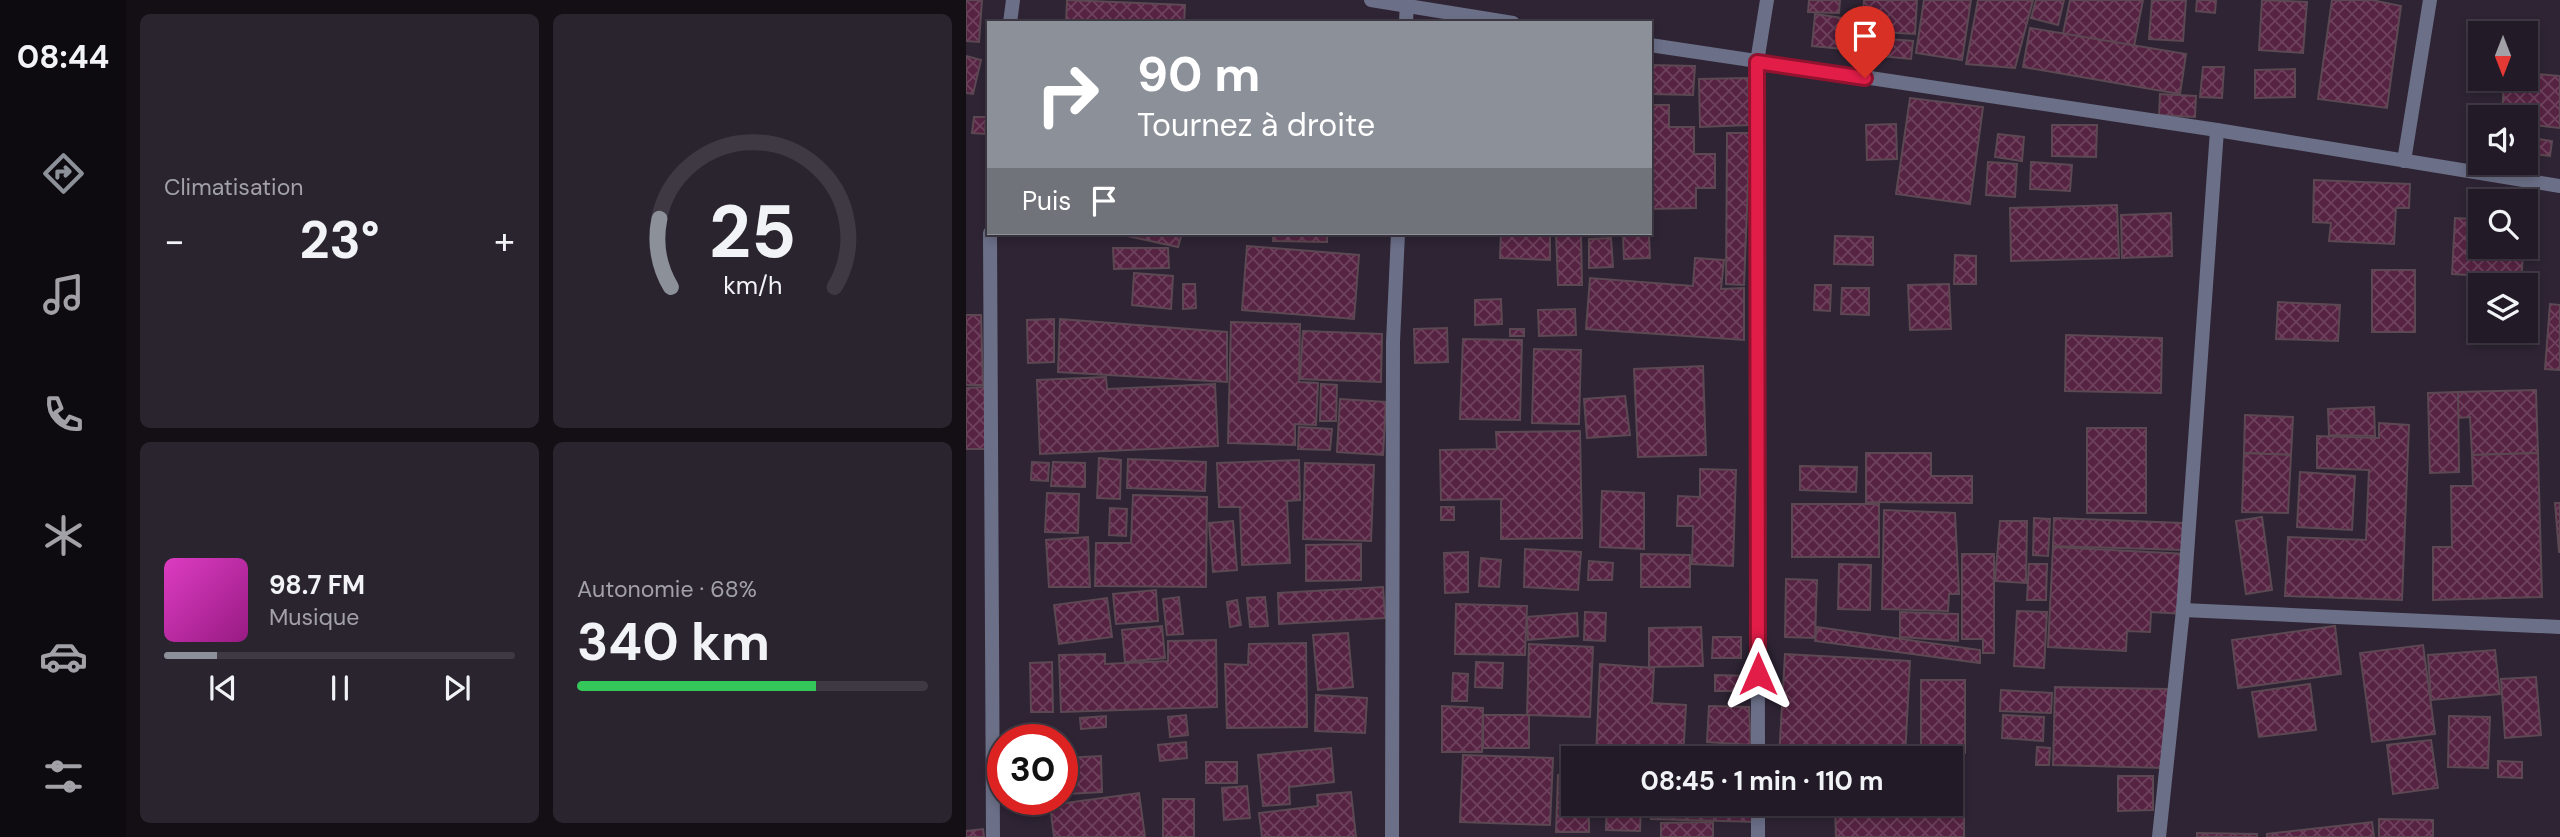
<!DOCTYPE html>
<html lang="fr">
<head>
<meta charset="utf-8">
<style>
	body { margin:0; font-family:"DM Sans",sans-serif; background:#2a242f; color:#f1f3f6; height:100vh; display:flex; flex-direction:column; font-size:26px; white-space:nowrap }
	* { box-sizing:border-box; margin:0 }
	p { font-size:23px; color:#a2a1a7 }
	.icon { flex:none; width:38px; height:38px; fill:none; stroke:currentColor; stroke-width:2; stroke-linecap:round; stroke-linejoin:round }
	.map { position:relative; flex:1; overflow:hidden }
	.drawer { display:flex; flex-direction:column; gap:14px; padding:14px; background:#130f15; width:840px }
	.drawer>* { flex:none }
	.guide { position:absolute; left:21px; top:21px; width:665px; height:214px; border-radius:0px; box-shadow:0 4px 10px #0003,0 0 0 2px #3f3944; background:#8c9099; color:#fff; overflow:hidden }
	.needle { width:46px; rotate:180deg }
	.buttons { position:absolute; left:1502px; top:21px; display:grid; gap:14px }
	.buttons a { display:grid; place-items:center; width:70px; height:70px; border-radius:0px; background:#221b27; box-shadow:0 4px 10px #0003,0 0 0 2px #3f3944; font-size:35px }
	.speed { position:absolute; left:21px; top:724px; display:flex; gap:14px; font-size:35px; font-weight:700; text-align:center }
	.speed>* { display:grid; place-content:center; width:91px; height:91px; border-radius:50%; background:#221b27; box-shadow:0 4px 10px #0003,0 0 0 2px #3f3944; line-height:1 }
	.speed .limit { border:10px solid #d22; background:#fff; color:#111 }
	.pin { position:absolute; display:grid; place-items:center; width:60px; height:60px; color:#fff; margin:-72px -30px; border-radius:50% 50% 50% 0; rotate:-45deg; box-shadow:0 0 7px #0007 }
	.pin .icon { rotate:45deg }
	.me { position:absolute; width:77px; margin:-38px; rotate:0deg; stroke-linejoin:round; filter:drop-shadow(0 0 5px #0008) }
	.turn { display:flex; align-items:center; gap:24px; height:147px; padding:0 35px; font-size:32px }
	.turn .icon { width:91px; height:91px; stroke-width:2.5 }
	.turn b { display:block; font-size:49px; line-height:60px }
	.then { display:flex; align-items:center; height:66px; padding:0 35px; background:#0003; gap:14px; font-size:26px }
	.big { font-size:52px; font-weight:700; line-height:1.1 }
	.drawer .widget { flex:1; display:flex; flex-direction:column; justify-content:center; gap:10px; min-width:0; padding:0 24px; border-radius:10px; background:#2a242f }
	.drawer .dial { align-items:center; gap:0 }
	.dial svg { height:182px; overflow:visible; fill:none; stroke:#3f3944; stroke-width:7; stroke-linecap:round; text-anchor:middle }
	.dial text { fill:#f1f3f6; stroke:none }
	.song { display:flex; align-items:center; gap:21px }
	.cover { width:84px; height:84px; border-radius:10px; background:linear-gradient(135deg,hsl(310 70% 55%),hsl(310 70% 35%)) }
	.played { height:7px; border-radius:4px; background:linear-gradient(90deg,#8c9099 15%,#3f3944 15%) }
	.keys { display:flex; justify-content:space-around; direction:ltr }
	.heat { display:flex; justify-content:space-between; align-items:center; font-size:38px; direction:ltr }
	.charge { height:10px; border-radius:5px; background:linear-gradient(90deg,#34c759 68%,#3f3944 0) }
	.drawer .tiles { flex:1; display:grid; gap:14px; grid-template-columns:repeat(2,1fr) }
	.trip { position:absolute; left:595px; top:746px; width:402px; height:70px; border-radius:0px; background:#221b27; box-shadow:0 4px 10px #0003,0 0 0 2px #3f3944; font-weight:700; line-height:70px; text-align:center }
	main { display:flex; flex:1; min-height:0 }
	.menu { display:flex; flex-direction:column; width:126px; justify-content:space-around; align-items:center; background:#0e0b10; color:#a2a1a7 }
	.menu .icon { width:49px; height:49px }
	.menu .on { color:#8c9099 }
	.menu b { font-size:32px; color:#f1f3f6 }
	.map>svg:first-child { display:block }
</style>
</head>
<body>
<main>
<nav class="menu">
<b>08:44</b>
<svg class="icon on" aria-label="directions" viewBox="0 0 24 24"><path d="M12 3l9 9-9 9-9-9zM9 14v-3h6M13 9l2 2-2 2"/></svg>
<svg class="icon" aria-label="music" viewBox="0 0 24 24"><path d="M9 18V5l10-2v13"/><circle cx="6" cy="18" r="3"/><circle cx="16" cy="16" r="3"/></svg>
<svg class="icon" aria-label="phone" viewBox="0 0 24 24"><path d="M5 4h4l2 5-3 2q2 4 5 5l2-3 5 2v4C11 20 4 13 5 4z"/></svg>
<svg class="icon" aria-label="climate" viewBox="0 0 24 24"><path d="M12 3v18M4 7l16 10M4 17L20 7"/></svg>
<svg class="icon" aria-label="car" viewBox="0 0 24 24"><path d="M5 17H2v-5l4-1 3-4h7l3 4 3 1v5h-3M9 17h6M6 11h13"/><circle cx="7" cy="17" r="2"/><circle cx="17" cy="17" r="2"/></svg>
<svg class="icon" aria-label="filters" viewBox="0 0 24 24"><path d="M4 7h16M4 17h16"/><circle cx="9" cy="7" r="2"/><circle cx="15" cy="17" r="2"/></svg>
</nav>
<section class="drawer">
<div class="tiles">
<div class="widget"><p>Climatisation</p>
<div class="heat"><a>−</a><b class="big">23°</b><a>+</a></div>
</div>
<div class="widget dial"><svg viewBox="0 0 100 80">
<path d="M14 69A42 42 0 1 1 86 69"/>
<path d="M14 69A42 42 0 0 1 9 39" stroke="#8c9099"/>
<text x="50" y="56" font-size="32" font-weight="700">25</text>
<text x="50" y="72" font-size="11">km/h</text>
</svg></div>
<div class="widget">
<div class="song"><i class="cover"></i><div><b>98.7 FM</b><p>Musique</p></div></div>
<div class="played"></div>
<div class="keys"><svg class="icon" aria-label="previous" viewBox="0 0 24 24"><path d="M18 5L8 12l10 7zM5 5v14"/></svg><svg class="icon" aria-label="pause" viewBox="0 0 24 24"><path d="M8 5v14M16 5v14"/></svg><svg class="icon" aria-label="next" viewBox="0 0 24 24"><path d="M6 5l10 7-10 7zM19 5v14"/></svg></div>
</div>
<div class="widget"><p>Autonomie · 68%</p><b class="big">340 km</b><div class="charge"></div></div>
</div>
</section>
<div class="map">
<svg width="1594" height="837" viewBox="0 0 1594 837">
	<defs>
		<pattern id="building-cross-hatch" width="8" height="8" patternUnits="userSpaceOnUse" patternTransform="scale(1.75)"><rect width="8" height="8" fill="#562342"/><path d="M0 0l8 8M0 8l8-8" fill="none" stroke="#6e425d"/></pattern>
	</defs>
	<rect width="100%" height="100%" fill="#2e2434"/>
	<g fill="url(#building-cross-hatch)" stroke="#5c4852" stroke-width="2">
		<polygon points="0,0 16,0 13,42 0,41"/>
		<polygon points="101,0 219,5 218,23 100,23"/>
		<polygon points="843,0 874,0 873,13 842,12"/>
		<polygon points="898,0 951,0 949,34 896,31"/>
		<polygon points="958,0 1005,0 996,60 950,53"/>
		<polygon points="1012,0 1067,0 1049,68 1000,64"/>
		<polygon points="1070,0 1098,0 1092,25 1065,18"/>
		<polygon points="1104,0 1177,0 1168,46 1097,34"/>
		<polygon points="1186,0 1220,0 1217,41 1183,39"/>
		<polygon points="1231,0 1250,0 1249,13 1230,11"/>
		<polygon points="1296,0 1341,2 1337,53 1293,50"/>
		<polygon points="1366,0 1406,0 1435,6 1421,108 1352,99"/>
		<polygon points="849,14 891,20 888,50 846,46"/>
		<polygon points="259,20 299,22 259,23"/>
		<polygon points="1064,28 1220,54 1214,94 1057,67"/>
		<polygon points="896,37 947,41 945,59 894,54"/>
		<polygon points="0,56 15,60 7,94 0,93"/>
		<polygon points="684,65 729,66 727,95 684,94"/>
		<polygon points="1237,67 1258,67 1256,98 1234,97"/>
		<polygon points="1329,69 1329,97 1289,98 1289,70"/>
		<polygon points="1559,73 1594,76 1594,128 1559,124 1559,117 1536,117 1538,79 1559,79"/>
		<polygon points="782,78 784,125 734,127 733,79"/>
		<polygon points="1194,94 1230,96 1229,117 1193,115"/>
		<polygon points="944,98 1017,107 1004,204 930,194"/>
		<polygon points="684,105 703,105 703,127 728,127 728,154 749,154 749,188 730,188 730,208 684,209"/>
		<polygon points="8,117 20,117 19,134 6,133"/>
		<polygon points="930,124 931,159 901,160 900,125"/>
		<polygon points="1086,125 1131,125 1130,157 1086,156"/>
		<polygon points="761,133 784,133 778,285 760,284"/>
		<polygon points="1032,134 1058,137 1056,161 1029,157"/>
		<polygon points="1560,137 1586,141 1584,156 1559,153"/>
		<polygon points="1022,162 1051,164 1049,197 1020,195"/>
		<polygon points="1065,162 1106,165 1104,191 1064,189"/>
		<polygon points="1348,180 1444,184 1443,208 1430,208 1428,244 1363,241 1365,223 1347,222"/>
		<polygon points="1507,200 1533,201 1514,201 1514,247 1558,247 1555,278 1486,274 1489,218 1507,219"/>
		<polygon points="1151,205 1153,258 1045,261 1044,208"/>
		<polygon points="1205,213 1206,256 1156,258 1155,215"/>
		<polygon points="148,233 216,233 212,247"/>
		<polygon points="307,233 361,233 361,242 307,241"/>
		<polygon points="535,233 584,233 584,260 534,258"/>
		<polygon points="590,233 615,233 616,285 592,285"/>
		<polygon points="683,235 684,258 658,259 657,236"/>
		<polygon points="869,236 907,237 907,265 868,264"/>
		<polygon points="645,238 647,267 623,268 623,239"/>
		<polygon points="281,246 393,255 388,319 276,310"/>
		<polygon points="147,248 202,248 203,268 148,269"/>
		<polygon points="989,255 1010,256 1010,284 988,284"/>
		<polygon points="729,258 758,260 755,289 778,288 778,340 620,329 624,278 727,286"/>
		<rect x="1406" y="270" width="43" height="62"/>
		<polygon points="168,273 207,276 205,309 166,305"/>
		<polygon points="217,284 229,284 230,308 217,309"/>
		<polygon points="983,284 985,329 944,330 942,285"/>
		<polygon points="849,285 865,285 864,311 848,310"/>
		<polygon points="876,288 903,288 903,315 875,314"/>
		<polygon points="535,299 536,324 509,325 509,300"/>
		<polygon points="1312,302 1374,305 1372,341 1310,339"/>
		<polygon points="1584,304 1594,305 1594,370 1579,369"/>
		<polygon points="609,309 610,335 573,336 572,310"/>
		<polygon points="0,315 15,315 17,385 0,385"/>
		<polygon points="88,319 88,362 62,363 61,320"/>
		<polygon points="94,319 261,332 261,382 92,372"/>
		<polygon points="265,322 334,324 333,382 352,383 350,425 329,424 329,445 262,443"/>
		<polygon points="481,328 482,362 449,363 448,329"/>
		<rect x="544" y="329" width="14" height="7"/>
		<polygon points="337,331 416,334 415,382 334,379"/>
		<polygon points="1100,335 1196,338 1195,393 1099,391"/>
		<polygon points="497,339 556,340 554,420 494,419"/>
		<polygon points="568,349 615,350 613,424 566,423"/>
		<polygon points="737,366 740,455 672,457 668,369"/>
		<polygon points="140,377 141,389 249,384 252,446 74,454 71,380"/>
		<polygon points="355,384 371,385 370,421 354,421"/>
		<polygon points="19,387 19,449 0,449 0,388"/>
		<polygon points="1570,390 1572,453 1506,455 1504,417 1492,418 1492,392"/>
		<polygon points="1492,392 1493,472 1464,473 1462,393"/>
		<polygon points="659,396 664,435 621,438 618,399"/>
		<polygon points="374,399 420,402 417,455 371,452"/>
		<polygon points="1408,407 1409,436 1363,435 1362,409"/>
		<polygon points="1279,415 1327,417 1325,455 1278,453"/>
		<polygon points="1413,423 1443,425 1436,600 1319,596 1322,537 1400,540 1403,470 1351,468 1351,436 1413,438"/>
		<polygon points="333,427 366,429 364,450 332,449"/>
		<rect x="1121" y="428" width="59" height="85"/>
		<polygon points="614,431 616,538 535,539 535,499 475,500 474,450 531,449 530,432"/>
		<polygon points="900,453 965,453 965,476 1006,476 1006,503 900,502"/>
		<polygon points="1278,453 1325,455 1322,513 1276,512"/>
		<polygon points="1572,453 1576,597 1467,600 1467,547 1486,547 1485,486 1507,486 1506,455"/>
		<polygon points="133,458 155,460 154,499 131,498"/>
		<polygon points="162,459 240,462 239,491 161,488"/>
		<polygon points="333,460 334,500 321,501 324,563 276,565 274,507 253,507 251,463"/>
		<polygon points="66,462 83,463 82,481 65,480"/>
		<polygon points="87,462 119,463 119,487 85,486"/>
		<polygon points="339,463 408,465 405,541 337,539"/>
		<polygon points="834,466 891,467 890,492 834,490"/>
		<polygon points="734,469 770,470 767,566 726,564 727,526 711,526 712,496 734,497"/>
		<polygon points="1334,472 1389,476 1386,530 1331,527"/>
		<polygon points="636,491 678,493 678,549 634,547"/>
		<polygon points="81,493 113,494 112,533 79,532"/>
		<polygon points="167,495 241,497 240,587 129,586 130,543 165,543"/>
		<polygon points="1589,503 1594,503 1594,552 1593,552"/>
		<rect x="826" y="504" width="87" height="53"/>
		<rect x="475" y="507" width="13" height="13"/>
		<polygon points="144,508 161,509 160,536 143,535"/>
		<polygon points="918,510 989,513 993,594 983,594 982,611 916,609"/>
		<polygon points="1296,517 1306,590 1280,594 1270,521"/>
		<polygon points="1068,518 1084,519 1082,556 1067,555"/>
		<polygon points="1088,518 1217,523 1216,550 1087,546"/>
		<polygon points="267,521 271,570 247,572 243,523"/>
		<polygon points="1034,521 1061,521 1060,583 1029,581"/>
		<polygon points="122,537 124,587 83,587 80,540"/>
		<polygon points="395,544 395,580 340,581 340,545"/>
		<polygon points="1087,547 1221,554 1218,614 1185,612 1184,632 1161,631 1160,651 1082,647"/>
		<polygon points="559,549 615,552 612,590 558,587"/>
		<polygon points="502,552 502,592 479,593 478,553"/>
		<polygon points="675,554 724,555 724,587 675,587"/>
		<polygon points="996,554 1028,554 1028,653 1017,653 1017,639 996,639"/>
		<polygon points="515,558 535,560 533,587 513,586"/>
		<polygon points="623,561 647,563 646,580 622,580"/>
		<polygon points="873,564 905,565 904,610 872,609"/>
		<polygon points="1063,564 1081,564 1080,600 1061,600"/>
		<polygon points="820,579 851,580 849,638 819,637"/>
		<polygon points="417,587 419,618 313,624 312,593"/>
		<polygon points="190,590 192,621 150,624 147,594"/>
		<polygon points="213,597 217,634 201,635 197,599"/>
		<polygon points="299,597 302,626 284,627 281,598"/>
		<polygon points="141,598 146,637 93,644 88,605"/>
		<polygon points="271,600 275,625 264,627 261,602"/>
		<polygon points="490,604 561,606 559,655 489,654"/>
		<polygon points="1051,611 1081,612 1078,668 1048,666"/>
		<polygon points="619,612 640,613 639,641 618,640"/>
		<polygon points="934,612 992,614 992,641 934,637"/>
		<polygon points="611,613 612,636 562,640 561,617"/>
		<polygon points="196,626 199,658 159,662 156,630"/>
		<polygon points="1369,626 1375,674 1272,688 1266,640"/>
		<polygon points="735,627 737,666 683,667 683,628"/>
		<polygon points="851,627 1014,650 1014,663 849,641"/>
		<polygon points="382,633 387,687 352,690 347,635"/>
		<polygon points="747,637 775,637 775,658 746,658"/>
		<polygon points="250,640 251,707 95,712 93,655 139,654 139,664 202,661 202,641"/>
		<polygon points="340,643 341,727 261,728 259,664 282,665 283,644"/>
		<polygon points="563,644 627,647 624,717 561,715"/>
		<polygon points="1457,645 1469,734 1406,742 1394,653"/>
		<polygon points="1529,650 1534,694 1465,700 1462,655"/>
		<polygon points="819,654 944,661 939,758 813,758"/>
		<polygon points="86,662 87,712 65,712 64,663"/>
		<polygon points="510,662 537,663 536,688 509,687"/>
		<polygon points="634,664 688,668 686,703 720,705 717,758 630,755"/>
		<polygon points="487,673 502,674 501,701 486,701"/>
		<polygon points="749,675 785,676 784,691 749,691"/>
		<polygon points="1570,677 1575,735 1539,738 1535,679"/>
		<polygon points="955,680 999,680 999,753 955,754"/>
		<polygon points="1344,684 1350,730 1293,737 1286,692"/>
		<polygon points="1089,687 1202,689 1199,768 1087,765"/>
		<polygon points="1035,690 1086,693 1085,713 1034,711"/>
		<polygon points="350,695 401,698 399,733 349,731"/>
		<polygon points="476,706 517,708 516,752 476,752"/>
		<polygon points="743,706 783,707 785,745 741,742"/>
		<polygon points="220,715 222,735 204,737 202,717"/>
		<rect x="517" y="715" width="46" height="33"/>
		<polygon points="1037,715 1078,717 1077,741 1036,738"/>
		<polygon points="140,716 140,727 115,729 114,718"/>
		<polygon points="1483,716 1524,717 1522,768 1482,767"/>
		<polygon points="1465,740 1472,788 1427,794 1421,745"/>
		<polygon points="220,742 221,758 194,761 192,745"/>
		<polygon points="1071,747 1084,748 1083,765 1070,765"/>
		<polygon points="365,748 368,782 323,787 324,804 297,806 292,755"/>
		<polygon points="497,755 587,758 584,825 494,822"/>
		<polygon points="135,756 136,792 101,794 98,758"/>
		<polygon points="1532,761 1556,762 1556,778 1532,777"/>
		<rect x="240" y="762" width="31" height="21"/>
		<polygon points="592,775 607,776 607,803 623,803 623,832 590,832"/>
		<polygon points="985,775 998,775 998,837 870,837 869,809 884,809 884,803 985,803"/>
		<polygon points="1152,776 1187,776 1187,810 1152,811"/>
		<polygon points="281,786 284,818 258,820 256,788"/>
		<polygon points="385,792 390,837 296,837 293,813 352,806 351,795"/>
		<polygon points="173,793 179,837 88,837 84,805"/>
		<rect x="197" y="799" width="31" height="38"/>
		<polygon points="641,803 675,803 674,831 640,830"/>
		<polygon points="685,803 792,803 791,822 685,819"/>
		<polygon points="1413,819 1467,820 1467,837 1413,837"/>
		<polygon points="747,822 747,837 695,837 695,823"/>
		<polygon points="1406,822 1408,837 1301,837 1301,834"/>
		<polygon points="17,829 18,837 0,837 0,831"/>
		<polygon points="1231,833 1291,834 1291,837 1231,837"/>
	</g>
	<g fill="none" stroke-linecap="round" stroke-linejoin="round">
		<g stroke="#6b6f87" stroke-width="14">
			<polyline points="405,0 547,23"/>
			<polyline points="44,23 47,0"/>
			<polyline points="440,23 441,0"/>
			<polyline points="684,45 1251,130 1594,186"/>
			<polyline points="1438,161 1464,0"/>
			<polyline points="24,233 27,837"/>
			<polyline points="1217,610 1594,627"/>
			<polyline points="792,758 791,62 801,0"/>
			<polyline points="792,803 792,837"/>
			<polyline points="426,837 427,342 432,233"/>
			<polyline points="1193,837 1217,610 1251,130"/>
		</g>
	</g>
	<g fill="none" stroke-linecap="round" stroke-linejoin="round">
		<defs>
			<polyline id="route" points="792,674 791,62 899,78"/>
		</defs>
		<use href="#route" stroke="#92132f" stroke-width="18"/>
		<use href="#route" stroke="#e11d48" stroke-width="12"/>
	</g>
</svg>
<div class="buttons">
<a><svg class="needle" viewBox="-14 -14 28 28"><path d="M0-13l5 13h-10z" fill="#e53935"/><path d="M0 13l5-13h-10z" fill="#a2a1a7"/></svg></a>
<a><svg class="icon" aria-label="sound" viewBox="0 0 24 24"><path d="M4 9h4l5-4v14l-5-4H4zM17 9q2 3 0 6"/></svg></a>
<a><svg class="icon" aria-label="search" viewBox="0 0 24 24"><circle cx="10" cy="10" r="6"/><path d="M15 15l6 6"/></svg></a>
<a><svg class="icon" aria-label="layers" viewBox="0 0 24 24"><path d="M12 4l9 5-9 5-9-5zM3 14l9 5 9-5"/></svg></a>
</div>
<div class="speed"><div class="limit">30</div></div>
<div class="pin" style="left:899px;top:78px;background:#d93025"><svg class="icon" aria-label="arrive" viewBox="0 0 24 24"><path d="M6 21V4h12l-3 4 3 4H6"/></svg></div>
<svg class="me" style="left:792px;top:674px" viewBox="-20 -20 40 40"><path d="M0-17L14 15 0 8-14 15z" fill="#e11d48" stroke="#fff" stroke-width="4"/></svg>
<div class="trip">08:45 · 1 min · 110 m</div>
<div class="guide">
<div class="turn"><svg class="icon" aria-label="right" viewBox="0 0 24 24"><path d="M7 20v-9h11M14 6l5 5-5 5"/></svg><div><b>90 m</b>Tournez à droite</div></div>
<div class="then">Puis<svg class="icon" aria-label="arrive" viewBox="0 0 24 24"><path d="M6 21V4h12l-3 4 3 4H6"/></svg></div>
</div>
</div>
</main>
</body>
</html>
